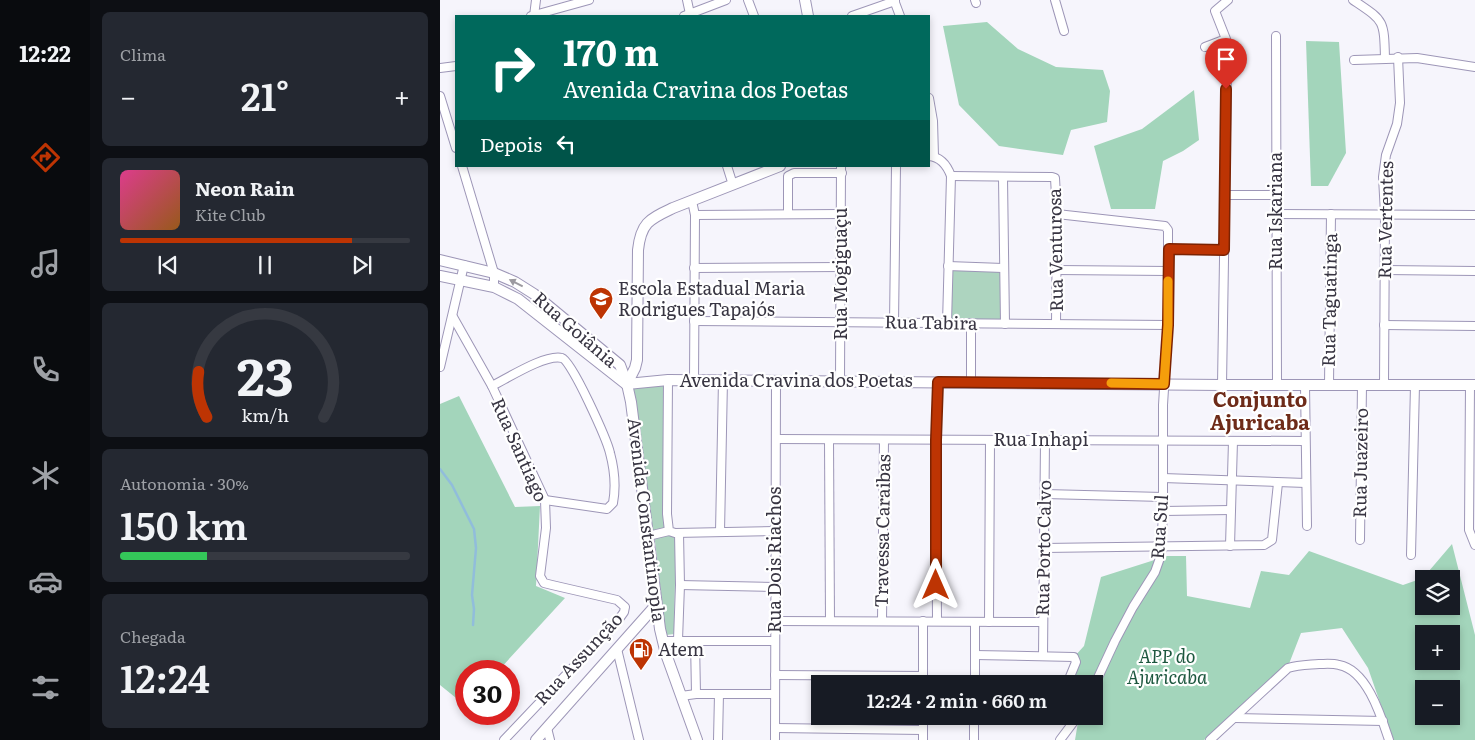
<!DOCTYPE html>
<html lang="pt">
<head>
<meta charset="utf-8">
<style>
	body { margin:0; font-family:Literata,serif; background:#242831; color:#f1f3f6; height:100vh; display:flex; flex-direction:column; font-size:19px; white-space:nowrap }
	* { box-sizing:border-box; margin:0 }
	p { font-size:16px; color:#9ea1a6 }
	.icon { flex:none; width:28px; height:28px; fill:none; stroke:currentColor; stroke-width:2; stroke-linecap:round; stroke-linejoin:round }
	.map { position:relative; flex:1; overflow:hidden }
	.side { display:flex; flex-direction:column; gap:12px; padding:12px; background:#0d0f14; width:350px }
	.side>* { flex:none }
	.hud { position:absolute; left:15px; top:15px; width:475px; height:152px; border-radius:0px; box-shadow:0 2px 8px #0003; background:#00695c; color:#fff; overflow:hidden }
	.controls { position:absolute; left:975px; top:570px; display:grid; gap:10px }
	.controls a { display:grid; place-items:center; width:45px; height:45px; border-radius:0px; background:#171b24; box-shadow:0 2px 8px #0003; font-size:25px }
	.speed { position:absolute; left:15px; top:660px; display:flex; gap:10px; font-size:25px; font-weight:700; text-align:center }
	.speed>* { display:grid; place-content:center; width:65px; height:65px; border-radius:50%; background:#171b24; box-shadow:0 2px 8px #0003; line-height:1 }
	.speed .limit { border:8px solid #d22; background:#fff; color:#111 }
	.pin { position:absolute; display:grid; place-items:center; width:42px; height:42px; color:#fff; margin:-51px -21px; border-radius:50% 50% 50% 0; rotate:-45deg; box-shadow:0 0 5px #0007 }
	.pin .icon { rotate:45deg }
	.me { position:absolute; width:55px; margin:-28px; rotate:0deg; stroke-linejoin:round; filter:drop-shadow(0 0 4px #0008) }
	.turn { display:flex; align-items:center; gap:18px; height:105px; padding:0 25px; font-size:22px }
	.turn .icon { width:65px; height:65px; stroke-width:2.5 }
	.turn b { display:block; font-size:35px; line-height:42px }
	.then { display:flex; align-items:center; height:48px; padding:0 25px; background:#0003; gap:10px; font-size:19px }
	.big { font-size:38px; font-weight:600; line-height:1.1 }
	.side .tile { flex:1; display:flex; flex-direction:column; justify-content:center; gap:8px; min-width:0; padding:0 18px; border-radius:8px; background:#242831 }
	.side .dial { align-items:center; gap:0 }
	.dial svg { height:130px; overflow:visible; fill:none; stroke:#363941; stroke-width:7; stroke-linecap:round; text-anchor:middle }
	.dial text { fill:#f1f3f6; stroke:none }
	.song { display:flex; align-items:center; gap:15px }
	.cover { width:60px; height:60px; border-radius:8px; background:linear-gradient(135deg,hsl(330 70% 55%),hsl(30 70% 35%)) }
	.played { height:5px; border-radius:2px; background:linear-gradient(90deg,#bd3403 80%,#363941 80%) }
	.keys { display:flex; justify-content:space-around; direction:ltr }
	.heat { display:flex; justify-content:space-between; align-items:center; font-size:28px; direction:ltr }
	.charge { height:8px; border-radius:4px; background:linear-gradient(90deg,#34c759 30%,#363941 0) }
	.trip { position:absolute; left:371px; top:675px; width:292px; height:50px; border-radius:0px; background:#171b24; box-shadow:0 2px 8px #0003; font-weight:600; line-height:50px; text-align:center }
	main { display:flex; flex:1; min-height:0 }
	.dock { display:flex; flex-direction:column; width:90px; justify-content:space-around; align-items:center; background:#090b0e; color:#9ea1a6 }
	.dock .icon { width:35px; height:35px }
	.dock .selected { color:#bd3403 }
	.dock b { font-size:22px; color:#f1f3f6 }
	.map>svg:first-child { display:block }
</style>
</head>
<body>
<main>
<nav class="dock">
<b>12:22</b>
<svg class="icon selected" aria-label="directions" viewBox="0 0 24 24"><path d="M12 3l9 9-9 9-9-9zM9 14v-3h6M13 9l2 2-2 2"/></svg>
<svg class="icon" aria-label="music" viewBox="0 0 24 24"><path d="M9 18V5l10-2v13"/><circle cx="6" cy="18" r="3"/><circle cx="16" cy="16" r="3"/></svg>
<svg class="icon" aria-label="phone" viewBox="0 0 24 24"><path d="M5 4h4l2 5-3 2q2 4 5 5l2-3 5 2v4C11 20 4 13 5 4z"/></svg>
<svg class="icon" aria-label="climate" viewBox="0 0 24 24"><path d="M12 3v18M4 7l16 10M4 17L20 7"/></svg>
<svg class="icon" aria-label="car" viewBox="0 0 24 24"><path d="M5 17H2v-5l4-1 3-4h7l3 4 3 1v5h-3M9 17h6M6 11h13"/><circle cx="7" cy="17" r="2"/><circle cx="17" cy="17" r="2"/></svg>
<svg class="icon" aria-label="filters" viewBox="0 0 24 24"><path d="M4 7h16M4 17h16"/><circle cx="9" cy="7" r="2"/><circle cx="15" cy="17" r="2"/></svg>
</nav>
<section class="side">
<div class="tile"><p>Clima</p>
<div class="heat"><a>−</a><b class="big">21°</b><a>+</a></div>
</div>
<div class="tile">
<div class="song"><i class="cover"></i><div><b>Neon Rain</b><p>Kite Club</p></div></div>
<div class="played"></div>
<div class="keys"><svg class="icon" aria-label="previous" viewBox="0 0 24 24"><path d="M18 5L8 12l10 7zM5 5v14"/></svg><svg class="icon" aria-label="pause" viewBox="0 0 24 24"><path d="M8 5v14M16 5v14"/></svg><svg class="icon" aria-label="next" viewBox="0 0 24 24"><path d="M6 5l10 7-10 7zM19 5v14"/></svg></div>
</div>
<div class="tile dial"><svg viewBox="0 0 100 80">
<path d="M14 69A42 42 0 1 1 86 69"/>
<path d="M14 69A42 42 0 0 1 9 41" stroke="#bd3403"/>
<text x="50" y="56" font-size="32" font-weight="700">23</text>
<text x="50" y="72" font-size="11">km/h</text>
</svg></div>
<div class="tile"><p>Autonomia · 30%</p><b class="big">150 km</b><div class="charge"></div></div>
<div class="tile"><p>Chegada</p><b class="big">12:24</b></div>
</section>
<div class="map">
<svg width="1035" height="740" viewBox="0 0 1035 740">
	<rect width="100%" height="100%" fill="#f6f5fc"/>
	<g fill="#add4bf">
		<polygon points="508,266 563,268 565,324 507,323"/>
		<polygon points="191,381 223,381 226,531 236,531 234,634 226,635 214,533 210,533"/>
	</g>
	<g fill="#a3d5bb" fill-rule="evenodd">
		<polygon points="547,22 578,49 616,67 663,70 670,91 667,122 631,130 623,155 559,146 519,105 503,26"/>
		<polygon points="866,41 899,42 906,153 888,186 871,186"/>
		<polygon points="754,90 759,140 743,151 723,161 715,209 671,209 654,146 702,129"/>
		<polygon points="19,396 75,507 100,506 96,586 125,598 58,671 26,671 26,706 0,685 0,404"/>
		<path d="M 1012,544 L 1035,635 L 1035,740 L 953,740 L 928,668 L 902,628 L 861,633 L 847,669 L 764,740 L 635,740 L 639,716 L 655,716 L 655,684 L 627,684 L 634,657 L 644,646 L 661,577 L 727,556 L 746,556 L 747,596 L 810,608 L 821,571 L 849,575 L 869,551 L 963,585 L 983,578 ZM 984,579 L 1011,579 L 1011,606 L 984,606 ZM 984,634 L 1011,634 L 1011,661 L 984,661 ZM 984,689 L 1011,689 L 1011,716 L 984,716 Z"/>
	</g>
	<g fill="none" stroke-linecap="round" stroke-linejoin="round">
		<polyline stroke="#91bddb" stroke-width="2.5" points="0,469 12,485 34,529 36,548 32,595 34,609 33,625"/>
		<defs>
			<g id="minor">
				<polyline points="247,0 250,14"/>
				<polyline points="308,0 314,16"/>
				<polyline points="454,0 460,16"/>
				<polyline points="535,0 536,3"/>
				<polyline points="615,0 624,31"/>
				<path d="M 913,0 C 944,21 944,19 945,58"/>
				<polyline points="91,16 149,0"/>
				<polyline points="94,16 96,0"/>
				<polyline points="244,16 286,0"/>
				<polyline points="412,16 455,1"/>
				<polyline points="836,36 837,385"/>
				<polyline points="765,47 786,39 775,11 788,0"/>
				<polyline points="914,60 977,58 1035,67"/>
				<polyline points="0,68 16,66"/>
				<polyline points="0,96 16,148"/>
				<polyline points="489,98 493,121 494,156"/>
				<path d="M 489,156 C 501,157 507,165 511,176 L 507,323"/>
				<polyline points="22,166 54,273 54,287"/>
				<polyline points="287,166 293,185"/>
				<polyline points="511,176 612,177 615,178 617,214 616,324"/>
				<polyline points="563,178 565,324"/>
				<polyline points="785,195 836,195"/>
				<polyline points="252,201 255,215 254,380"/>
				<polyline points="348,214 348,176 354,173 402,173"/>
				<polyline points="617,214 725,226 728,230 728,325 723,405 723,511 721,555 715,572 693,607 675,641 655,684"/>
				<polyline points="836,214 1035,215"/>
				<polyline points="255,215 401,214"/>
				<polyline points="729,249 784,250"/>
				<polyline points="508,266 563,268"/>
				<polyline points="254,268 401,267"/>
				<polyline points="617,270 728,271"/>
				<polyline points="945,270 1035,271"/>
				<polyline points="13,317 52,386 105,500 106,528 100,576 104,583 112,585 177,600 185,607 184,612 179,619 64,740"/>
				<polyline points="254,321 728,325"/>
				<polyline points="454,323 456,166"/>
				<polyline points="944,325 1035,326"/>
				<polyline points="0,367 24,265"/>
				<polyline points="228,380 227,514 229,531 235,533 335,531"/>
				<polyline points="400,381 401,166"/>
				<polyline points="531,382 531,323"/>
				<polyline points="782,385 787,71"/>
				<polyline points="865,385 867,526"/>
				<polyline points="889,385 891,214"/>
				<polyline points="944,385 945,214 943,177 946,155 957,124 960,103 958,57"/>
				<polyline points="1030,385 1029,530 1035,545"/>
				<path d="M 52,386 C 68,378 105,354 122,358 C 132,361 167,440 170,453 C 174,468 176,487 173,503 L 167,509 L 105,500"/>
				<polyline points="336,439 865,441"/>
				<polyline points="389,440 390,621"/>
				<polyline points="723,478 866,483"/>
				<polyline points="605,494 723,497"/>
				<polyline points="723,511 791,510"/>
				<polyline points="280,532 283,380"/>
				<polyline points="208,536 229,531"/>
				<polyline points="920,540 922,385"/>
				<polyline points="790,546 793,441"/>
				<polyline points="604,548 824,545 832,540 838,483"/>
				<polyline points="971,555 975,385"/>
				<polyline points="240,585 335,587"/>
				<polyline points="335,621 603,622"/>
				<polyline points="442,621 444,440"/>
				<polyline points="483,621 483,684"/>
				<polyline points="497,621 496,440 498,382"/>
				<polyline points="549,622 550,440"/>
				<polyline points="238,640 240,585 239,533"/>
				<polyline points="223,641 334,641"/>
				<polyline points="255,641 256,694"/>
				<polyline points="177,649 199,740"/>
				<polyline points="535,655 634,657 636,662 627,684"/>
				<polyline points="603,656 605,440"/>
				<polyline points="335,675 483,676"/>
				<polyline points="535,684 535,622"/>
				<polyline points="241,696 256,694 334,694"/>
				<polyline points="483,716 483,740"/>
				<polyline points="795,718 943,721"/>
				<polyline points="107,728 110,740"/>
				<polyline points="335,728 483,730"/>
				<polyline points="278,740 279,694"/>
				<polyline points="335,740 336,381"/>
				<polyline points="534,740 534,716"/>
				<polyline points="620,740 638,716"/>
				<path d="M 770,740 L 848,668 C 858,665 868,665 879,664 C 885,664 892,663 899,665 C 927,670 941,716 949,740"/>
			</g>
			<g id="tertiary">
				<polyline points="365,0 368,16"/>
				<polyline points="0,260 54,273 75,282 94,294 180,365 187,384 191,402 220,629 226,654 257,740"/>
				<polyline points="0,276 54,287 78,299 186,384"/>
				<polyline points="187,384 228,380 782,385 1035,385"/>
				<path d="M 187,384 L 195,368 L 197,360 L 198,250 C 201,222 210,219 233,208 L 340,166"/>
				<polyline points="96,740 216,605"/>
			</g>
		</defs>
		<use href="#minor" stroke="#9d96b7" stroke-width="10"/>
		<use href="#tertiary" stroke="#9d96b7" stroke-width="12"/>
		<use href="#minor" stroke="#fff" stroke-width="8"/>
		<use href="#tertiary" stroke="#fff" stroke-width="10"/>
	</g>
	<defs><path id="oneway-solid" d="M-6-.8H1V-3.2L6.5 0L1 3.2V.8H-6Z" transform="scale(1.25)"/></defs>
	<use fill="#9c9aa0" href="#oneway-solid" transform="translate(76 283) rotate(-153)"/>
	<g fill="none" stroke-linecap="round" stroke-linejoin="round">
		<defs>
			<polyline id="route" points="496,585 496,440 498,382 724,384 728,325 729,249 784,250 786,89"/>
		</defs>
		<use href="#route" stroke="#7b2202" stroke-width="12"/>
		<use href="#route" stroke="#bd3403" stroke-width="9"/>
		<polyline stroke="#f59e0b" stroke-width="9" points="671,383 724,384 728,325 728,281"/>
	</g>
	<defs>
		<symbol id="school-pin" viewBox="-11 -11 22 30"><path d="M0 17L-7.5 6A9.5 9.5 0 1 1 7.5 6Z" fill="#bd3403" stroke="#fff"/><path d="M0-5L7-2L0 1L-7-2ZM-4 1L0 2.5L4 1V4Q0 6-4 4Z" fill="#fff"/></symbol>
		<symbol id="fuel-pin" viewBox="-11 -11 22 30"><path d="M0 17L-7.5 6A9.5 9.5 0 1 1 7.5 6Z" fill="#bd3403" stroke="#fff"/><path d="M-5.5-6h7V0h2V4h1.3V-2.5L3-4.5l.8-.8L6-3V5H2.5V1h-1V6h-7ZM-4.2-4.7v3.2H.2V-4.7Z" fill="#fff"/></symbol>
	</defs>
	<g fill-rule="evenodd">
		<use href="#school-pin" x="147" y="285" width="28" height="38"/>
		<use href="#fuel-pin" x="187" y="636" width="28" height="38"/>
	</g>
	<g text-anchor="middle" stroke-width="4.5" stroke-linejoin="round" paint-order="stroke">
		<g font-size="18" fill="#383542" stroke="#fff">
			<text transform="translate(836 211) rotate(-90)" y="6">Rua Iskariana</text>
			<text transform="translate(946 220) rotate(-89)" y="6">Rua Vertentes</text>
			<text transform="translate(616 250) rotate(-91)" y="6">Rua Venturosa</text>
			<text transform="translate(401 274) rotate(-90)" y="6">Rua Mogiguaçu</text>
			<text transform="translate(890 300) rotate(-89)" y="6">Rua Taguatinga</text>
			<text transform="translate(491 323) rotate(1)" y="6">Rua Tabira</text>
			<text transform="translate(135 330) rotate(41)" y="6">Rua Goiânia</text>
			<text x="356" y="387">Avenida Cravina dos Poetas</text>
			<text x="601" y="446">Rua Inhapi</text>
			<text transform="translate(79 450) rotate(66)" y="6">Rua Santiago</text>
			<text transform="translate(921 463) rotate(-89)" y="6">Rua Juazeiro</text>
			<text transform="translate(206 520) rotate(83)" y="6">Avenida Constantinopla</text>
			<text transform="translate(720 527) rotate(-86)" y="6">Rua Sul</text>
			<text transform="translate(443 531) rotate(-89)" y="6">Travessa Caraibas</text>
			<text transform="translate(604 548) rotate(-89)" y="6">Rua Porto Calvo</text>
			<text transform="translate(335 560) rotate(-90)" y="6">Rua Dois Riachos</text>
			<text transform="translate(139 659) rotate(-47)" y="6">Rua Assunção</text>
		</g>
		<g font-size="18" fill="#383542" stroke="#fff" text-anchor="start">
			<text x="178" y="295">Escola Estadual Maria<tspan x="178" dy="21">Rodrigues Tapajós</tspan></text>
			<text x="218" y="656">Atem</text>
		</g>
		<g font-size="18" font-style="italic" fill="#1c573e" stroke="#fff">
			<text x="727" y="663">APP do<tspan x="727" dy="21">Ajuricaba</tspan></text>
		</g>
		<g font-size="20" font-weight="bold" fill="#6e2b19" stroke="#fff">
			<text x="820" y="407">Conjunto<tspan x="820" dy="23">Ajuricaba</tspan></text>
		</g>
	</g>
</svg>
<div class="controls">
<a><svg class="icon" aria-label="layers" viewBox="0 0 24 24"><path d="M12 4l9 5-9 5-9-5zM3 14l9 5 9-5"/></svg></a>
<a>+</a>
<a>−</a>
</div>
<div class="speed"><div class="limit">30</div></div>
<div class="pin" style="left:786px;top:89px;background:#d93025"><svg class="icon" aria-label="arrive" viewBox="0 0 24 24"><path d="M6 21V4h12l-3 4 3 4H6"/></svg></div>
<svg class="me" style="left:496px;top:585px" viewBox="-20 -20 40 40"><path d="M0-17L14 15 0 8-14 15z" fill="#bd3403" stroke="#fff" stroke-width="4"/></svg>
<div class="trip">12:24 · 2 min · 660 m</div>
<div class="hud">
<div class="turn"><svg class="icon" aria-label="right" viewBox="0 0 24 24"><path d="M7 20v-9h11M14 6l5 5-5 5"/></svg><div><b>170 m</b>Avenida Cravina dos Poetas</div></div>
<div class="then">Depois<svg class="icon" aria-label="left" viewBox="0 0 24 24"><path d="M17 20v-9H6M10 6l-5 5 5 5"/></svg></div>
</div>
</div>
</main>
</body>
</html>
